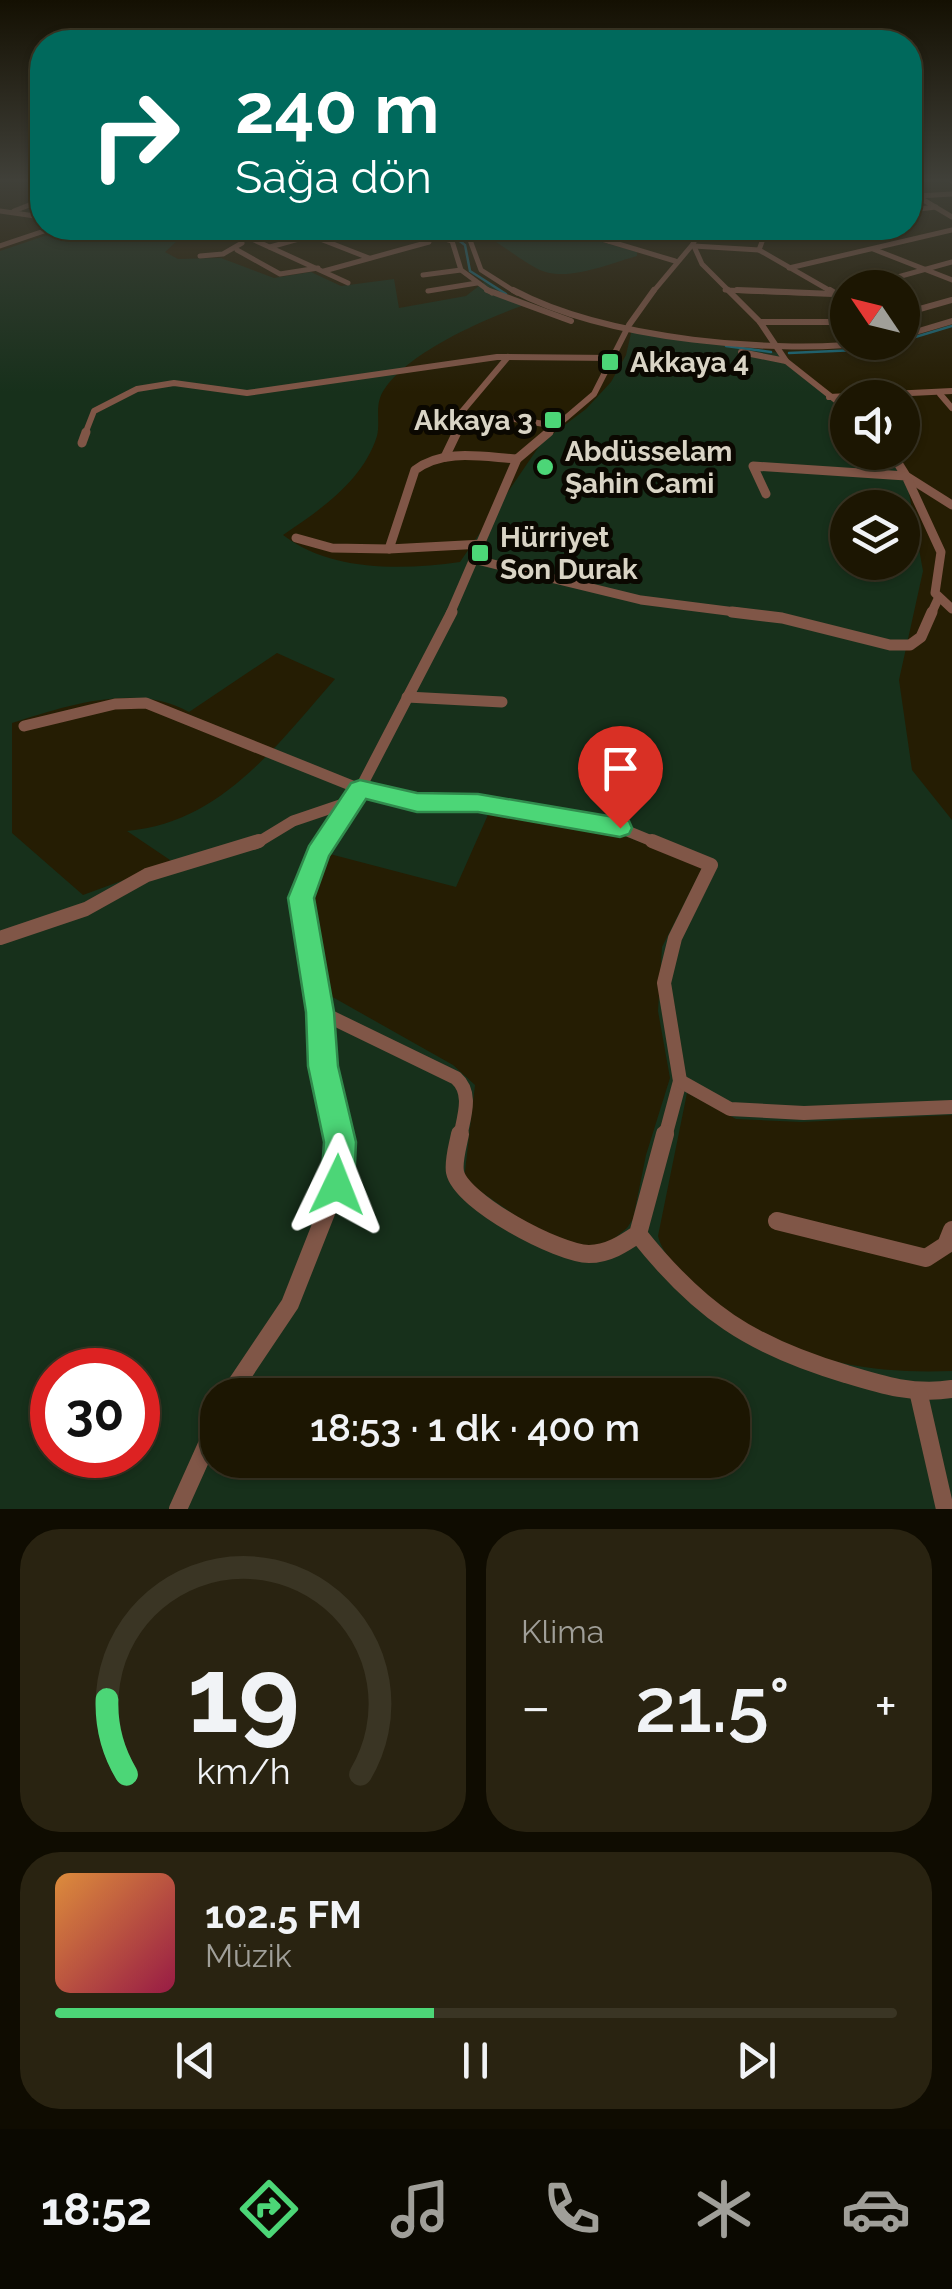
<!DOCTYPE html>
<html lang="tr">
<head>
<meta charset="utf-8">
<style>
	body { margin:0; font-family:Raleway,sans-serif; background:#292311; color:#f1f3f6; height:100vh; display:flex; flex-direction:column; font-size:38px; white-space:nowrap }
	* { box-sizing:border-box; margin:0 }
	p { font-size:32px; color:#a09f99 }
	.icon { flex:none; width:55px; height:55px; fill:none; stroke:currentColor; stroke-width:2; stroke-linecap:round; stroke-linejoin:round }
	.map { position:relative; height:1509px; overflow:hidden }
	.drawer { display:flex; flex-direction:column; gap:20px; padding:20px; background:#0f0c01; flex:1 }
	.drawer>* { flex:none }
	.top-card { position:absolute; left:30px; top:30px; width:892px; height:210px; border-radius:40px; box-shadow:0 2px 8px #0004,0 0 0 2px #3a3524; background:#00695c; color:#fff; overflow:hidden }
	.needle { width:65px; rotate:305deg }
	.buttons { position:absolute; left:830px; top:270px; display:grid; gap:20px }
	.buttons a { display:grid; place-items:center; width:90px; height:90px; border-radius:50%; background:#1c1602; box-shadow:0 2px 8px #0004,0 0 0 2px #3a3524; font-size:50px }
	.speed { position:absolute; left:30px; top:1348px; display:flex; gap:20px; font-size:50px; font-weight:700; text-align:center }
	.speed>* { display:grid; place-content:center; width:130px; height:130px; border-radius:50%; background:#1c1602; box-shadow:0 2px 8px #0004,0 0 0 2px #3a3524; line-height:1 }
	.speed .limit { border:15px solid #d22; background:#fff; color:#111 }
	.pin { position:absolute; display:grid; place-items:center; width:85px; height:85px; color:#fff; margin:-102px -42px; border-radius:50% 50% 50% 0; rotate:-45deg; box-shadow:0 0 10px #0007 }
	.pin .icon { rotate:45deg }
	.me { position:absolute; width:110px; margin:-55px; rotate:2deg; stroke-linejoin:round; filter:drop-shadow(0 0 8px #0008) }
	.turn { display:flex; align-items:center; gap:35px; height:210px; padding:0 40px; font-size:45px }
	.turn .icon { width:130px; height:130px; stroke-width:2.5 }
	.turn b { display:block; font-size:70px; line-height:85px }
	.big { font-size:75px; font-weight:600; line-height:1.1 }
	.drawer .tile { flex:1; display:flex; flex-direction:column; justify-content:center; gap:15px; min-width:0; padding:0 35px; border-radius:40px; background:#292311 }
	.drawer .dial { align-items:center; gap:0 }
	.dial svg { height:260px; overflow:visible; fill:none; stroke:#3a3524; stroke-width:7; stroke-linecap:round; text-anchor:middle }
	.dial text { fill:#f1f3f6; stroke:none }
	.song { display:flex; align-items:center; gap:30px }
	.cover { width:120px; height:120px; border-radius:15px; background:linear-gradient(135deg,hsl(30 70% 55%),hsl(340 70% 35%)) }
	.played { height:10px; border-radius:5px; background:linear-gradient(90deg,#4cd677 45%,#3a3524 45%) }
	.keys { display:flex; justify-content:space-around; direction:ltr }
	.heat { display:flex; justify-content:space-between; align-items:center; font-size:55px; direction:ltr }
	.drawer .tiles { flex:1; display:grid; gap:20px; grid-template-columns:1fr 1fr }
	.tile:last-child { grid-column:span 2 }
	.trip { position:absolute; left:200px; top:1378px; width:550px; height:100px; border-radius:40px; background:#1c1602; box-shadow:0 2px 8px #0004,0 0 0 2px #3a3524; font-weight:600; line-height:100px; text-align:center }
	.tabs { display:flex; height:160px; justify-content:space-around; align-items:center; background:#0b0901; color:#a09f99 }
	.tabs .icon { width:70px; height:70px }
	.tabs .selected { color:#4cd677 }
	.tabs b { font-size:45px; color:#f1f3f6 }
	.map>svg:first-child { display:block }
</style>
</head>
<body>
<div class="map">
<svg width="952" height="1509" viewBox="0 0 952 1509">
	<rect width="100%" height="100%" fill="#251d03"/>
	<g fill="#17301b" fill-rule="evenodd">
		<path d="M 68,228 L 235,228 L 176,242 L 165,252 L 178,259 L 221,258 L 274,278 L 311,272 L 341,286 L 394,279 L 399,308 L 466,296 L 484,282 L 527,304 C 487,318 397,356 380,398 C 376,409 380,424 377,436 C 363,481 320,510 283,535 C 331,572 403,570 460,562 L 542,442 L 586,409 L 611,382 L 626,355 L 632,329 L 779,353 L 847,409 L 848,452 L 894,453 L 906,476 L 923,571 L 899,680 L 912,770 L 952,820 L 952,1115 L 801,1122 L 736,1119 L 687,1093 L 658,1236 C 663,1256 681,1271 695,1284 C 769,1355 853,1375 952,1371 L 952,1509 L 0,1509 L 0,251 ZM 848,508 L 902,508 L 902,562 L 848,562 ZM 277,653 L 335,679 C 277,745 221,823 127,831 L 173,862 L 83,895 L 12,833 L 12,723 C 65,706 137,682 189,712 ZM 491,808 L 619,834 L 703,866 L 662,947 L 658,1011 L 670,1078 L 646,1155 L 633,1219 L 627,1228 L 610,1242 L 589,1248 L 558,1245 L 464,1180 L 475,1085 L 453,1065 L 329,995 C 314,945 306,902 326,853 L 456,887 ZM 52,1370 L 138,1370 L 138,1455 L 52,1455 ZM 218,1395 L 732,1395 L 732,1460 L 218,1460 Z"/>
		<path d="M 468,228 L 553,228 L 637,252 L 637,256 C 608,264 564,284 536,268 C 512,255 493,236 468,228 Z"/>
	</g>
	<g fill="none" stroke-linecap="round" stroke-linejoin="round">
		<g stroke="#196878" stroke-width="2.5">
			<polyline points="453,236 465,245 470,271 506,294"/>
			<polyline points="902,341 952,326"/>
			<polyline points="726,346 771,352"/>
			<polyline points="789,353 857,350 897,342"/>
		</g>
		<g stroke="#805647" stroke-width="5">
			<polyline points="31,181 42,183"/>
			<polyline points="910,192 952,217"/>
			<polyline points="917,196 952,194"/>
			<polyline points="910,210 936,207"/>
			<polyline points="0,211 42,217"/>
			<polyline points="14,211 42,200"/>
			<polyline points="411,228 452,241 461,270 492,293"/>
			<polyline points="438,228 470,240 481,270 517,293"/>
			<polyline points="565,228 675,261"/>
			<polyline points="767,228 759,250 834,293"/>
			<polyline points="241,234 348,283"/>
			<polyline points="763,234 862,228"/>
			<polyline points="310,235 369,258"/>
			<polyline points="609,241 623,228"/>
			<polyline points="693,244 702,264 731,293"/>
			<polyline points="0,246 53,228"/>
			<polyline points="694,246 759,250"/>
			<polyline points="270,247 338,228"/>
			<polyline points="873,249 952,280"/>
			<polyline points="237,250 280,274 318,268"/>
			<polyline points="200,256 223,254 242,243"/>
			<polyline points="789,268 952,230"/>
			<polyline points="324,271 429,242 430,233"/>
			<polyline points="423,275 461,270"/>
			<polyline points="858,288 952,262"/>
			<polyline points="725,290 805,293"/>
			<polyline points="428,291 477,283"/>
			<polyline points="652,293 693,244 701,228"/>
			<polyline points="837,293 848,290"/>
		</g>
		<g stroke="#805647" stroke-width="6">
			<polyline points="487,290 571,321"/>
			<path d="M 513,290 C 607,340 776,355 880,342"/>
			<polyline points="728,290 760,322 786,361 848,410"/>
			<polyline points="737,290 833,294 846,290"/>
			<polyline points="830,290 848,301"/>
			<polyline points="902,314 952,300"/>
			<polyline points="760,322 848,322"/>
			<polyline points="902,336 952,321"/>
			<polyline points="741,352 786,361"/>
			<polyline points="940,394 952,408"/>
			<polyline points="829,397 952,391"/>
			<polyline points="460,414 508,357"/>
			<polyline points="496,416 556,426"/>
			<polyline points="85,434 94,411 137,389 174,383 247,393 497,357 612,358"/>
			<polyline points="456,434 459,428"/>
			<polyline points="547,434 594,394 629,325 654,290"/>
		</g>
		<g stroke="#805647" stroke-width="9">
			<polyline points="82,443 86,432"/>
			<polyline points="891,452 906,476 952,505"/>
			<polyline points="445,457 457,432"/>
			<polyline points="766,494 753,466 906,476 941,552 935,593 952,609"/>
			<polyline points="296,538 332,548 389,549"/>
			<path d="M 483,544 L 389,549 L 415,470 C 444,448 483,457 517,459"/>
			<polyline points="477,560 641,600 751,614"/>
			<polyline points="450,614 517,459 549,432"/>
			<polyline points="931,614 938,599"/>
		</g>
		<g stroke="#805647" stroke-width="11">
			<polyline points="732,612 782,618 890,645 910,645 921,637 932,612"/>
			<polyline points="407,697 502,702"/>
			<polyline points="24,726 115,704 146,703 360,789 417,802 478,803 620,828 659,844"/>
			<polyline points="255,844 293,821 352,801"/>
			<polyline points="324,844 360,789 452,612"/>
		</g>
		<g stroke="#805647" stroke-width="14">
			<polyline points="326,841 301,898 320,1012 323,1066 339,1137"/>
			<polyline points="652,841 711,865 675,938 664,983 680,1081 665,1137"/>
			<polyline points="0,938 86,909 147,875 259,841"/>
			<path d="M 320,1012 L 456,1078 C 473,1093 464,1116 460,1137"/>
			<polyline points="680,1081 730,1109 804,1113 952,1107"/>
		</g>
		<g stroke="#805647" stroke-width="18">
			<path d="M 460,1134 C 458,1145 453,1161 455,1172 C 461,1202 559,1254 589,1254 C 608,1254 623,1244 638,1234 L 665,1134"/>
			<polyline points="777,1221 926,1258 946,1245 952,1230"/>
			<path d="M 638,1234 C 699,1311 751,1346 846,1374 C 882,1385 914,1395 952,1389"/>
			<polyline points="229,1395 290,1304 337,1185 338,1134"/>
			<polyline points="919,1395 945,1509"/>
			<polyline points="178,1509 218,1420"/>
		</g>
		<polygon fill="#e48c6e" fill-rule="evenodd" points="948,181 952,181 952,184"/>
	</g>
	<linearGradient id="sky" x2="0" y2="1"><stop stop-color="#141002"/><stop offset="0.46" stop-color="#404039"/><stop offset="1" stop-color="#404039" stop-opacity="0"/></linearGradient>
	<rect width="952" height="392" fill="url(#sky)"/>
	<polygon fill="#4cd677" stroke="#318b4d" stroke-width="2.5" points="360,780 417,793 478,794 620,818 629,821 632,828 629,834 620,837 478,812 417,812 366,799 329,856 314,898 334,1012 338,1066 356,1142 354,1185 349,1196 337,1201 326,1196 321,1185 324,1142 308,1066 306,1012 288,898 309,846 351,783"/>
	<g fill="#4cd677" stroke="#0b0801" stroke-width="4">
		<rect x="600" y="352" width="20" height="20" rx="5"/>
		<rect x="543" y="410" width="20" height="20" rx="5"/>
		<circle cx="545" cy="467" r="10"/>
		<rect x="470" y="543" width="20" height="20" rx="5"/>
	</g>
	<g text-anchor="middle" stroke-width="10" stroke-linejoin="round" paint-order="stroke">
		<g font-size="28" font-weight="bold" fill="#d9d4c5" stroke="#0b0801" text-anchor="start">
			<text x="630" y="372">Akkaya 4</text>
			<text x="533" y="430" text-anchor="end">Akkaya 3</text>
			<text x="565" y="461">Abdüsselam<tspan x="565" dy="32">Şahin Cami</tspan></text>
			<text x="500" y="547">Hürriyet<tspan x="500" dy="32">Son Durak</tspan></text>
		</g>
	</g>
</svg>
<div class="buttons">
<a><svg class="needle" viewBox="-14 -14 28 28"><path d="M0-13l5 13h-10z" fill="#e53935"/><path d="M0 13l5-13h-10z" fill="#a09f99"/></svg></a>
<a><svg class="icon" aria-label="sound" viewBox="0 0 24 24"><path d="M4 9h4l5-4v14l-5-4H4zM17 9q2 3 0 6"/></svg></a>
<a><svg class="icon" aria-label="layers" viewBox="0 0 24 24"><path d="M12 4l9 5-9 5-9-5zM3 14l9 5 9-5"/></svg></a>
</div>
<div class="speed"><div class="limit">30</div></div>
<div class="pin" style="left:620px;top:828px;background:#d93025"><svg class="icon" aria-label="arrive" viewBox="0 0 24 24"><path d="M6 21V4h12l-3 4 3 4H6"/></svg></div>
<svg class="me" style="left:337px;top:1185px" viewBox="-20 -20 40 40"><path d="M0-17L14 15 0 8-14 15z" fill="#4cd677" stroke="#fff" stroke-width="4"/></svg>
<div class="trip">18:53 · 1 dk · 400 m</div>
<div class="top-card">
<div class="turn"><svg class="icon" aria-label="right" viewBox="0 0 24 24"><path d="M7 20v-9h11M14 6l5 5-5 5"/></svg><div><b>240 m</b>Sağa dön</div></div>
</div>
</div>
<section class="drawer">
<div class="tiles">
<div class="tile dial"><svg viewBox="0 0 100 80">
<path d="M14 69A42 42 0 1 1 86 69"/>
<path d="M14 69A42 42 0 0 1 8 46" stroke="#4cd677"/>
<text x="50" y="56" font-size="32" font-weight="700">19</text>
<text x="50" y="72" font-size="11">km/h</text>
</svg></div>
<div class="tile"><p>Klima</p>
<div class="heat"><a>−</a><b class="big">21.5°</b><a>+</a></div>
</div>
<div class="tile">
<div class="song"><i class="cover"></i><div><b>102.5 FM</b><p>Müzik</p></div></div>
<div class="played"></div>
<div class="keys"><svg class="icon" aria-label="previous" viewBox="0 0 24 24"><path d="M18 5L8 12l10 7zM5 5v14"/></svg><svg class="icon" aria-label="pause" viewBox="0 0 24 24"><path d="M8 5v14M16 5v14"/></svg><svg class="icon" aria-label="next" viewBox="0 0 24 24"><path d="M6 5l10 7-10 7zM19 5v14"/></svg></div>
</div>
</div>
</section>
<nav class="tabs">
<b>18:52</b>
<svg class="icon selected" aria-label="directions" viewBox="0 0 24 24"><path d="M12 3l9 9-9 9-9-9zM9 14v-3h6M13 9l2 2-2 2"/></svg>
<svg class="icon" aria-label="music" viewBox="0 0 24 24"><path d="M9 18V5l10-2v13"/><circle cx="6" cy="18" r="3"/><circle cx="16" cy="16" r="3"/></svg>
<svg class="icon" aria-label="phone" viewBox="0 0 24 24"><path d="M5 4h4l2 5-3 2q2 4 5 5l2-3 5 2v4C11 20 4 13 5 4z"/></svg>
<svg class="icon" aria-label="climate" viewBox="0 0 24 24"><path d="M12 3v18M4 7l16 10M4 17L20 7"/></svg>
<svg class="icon" aria-label="car" viewBox="0 0 24 24"><path d="M5 17H2v-5l4-1 3-4h7l3 4 3 1v5h-3M9 17h6M6 11h13"/><circle cx="7" cy="17" r="2"/><circle cx="17" cy="17" r="2"/></svg>
</nav>
</body>
</html>
